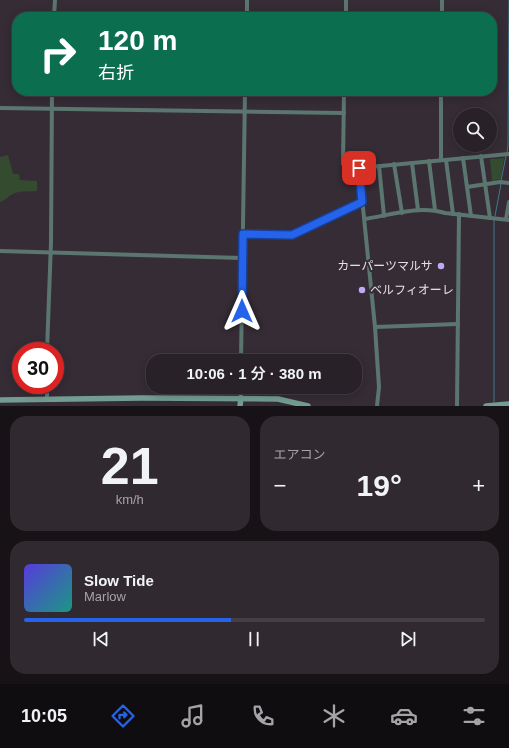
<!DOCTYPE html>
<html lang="ja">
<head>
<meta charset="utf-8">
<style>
	body { margin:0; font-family:Helvetica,"Noto Sans JP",sans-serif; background:#302930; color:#f1f3f6; height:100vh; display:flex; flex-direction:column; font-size:15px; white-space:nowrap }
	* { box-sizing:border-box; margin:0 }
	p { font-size:13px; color:#a5a3a8 }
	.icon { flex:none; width:22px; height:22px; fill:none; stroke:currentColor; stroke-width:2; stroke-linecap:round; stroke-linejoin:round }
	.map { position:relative; height:406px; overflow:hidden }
	.side { display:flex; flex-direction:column; gap:10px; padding:10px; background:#161216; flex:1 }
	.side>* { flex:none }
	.guide { position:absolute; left:12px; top:12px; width:485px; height:84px; border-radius:16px; box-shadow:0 2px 10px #0003,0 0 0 1px #443e45; background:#0b6e4f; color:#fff; overflow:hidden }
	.controls { position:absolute; left:453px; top:108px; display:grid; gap:8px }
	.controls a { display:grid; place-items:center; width:44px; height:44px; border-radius:50%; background:#282128; box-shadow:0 2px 10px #0003,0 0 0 1px #443e45; font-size:20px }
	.speed { position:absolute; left:12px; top:342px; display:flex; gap:8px; font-size:20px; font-weight:700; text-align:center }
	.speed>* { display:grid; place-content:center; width:52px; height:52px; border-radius:50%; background:#282128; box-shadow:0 2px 10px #0003,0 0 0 1px #443e45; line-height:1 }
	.speed .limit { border:6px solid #d22; background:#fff; color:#111 }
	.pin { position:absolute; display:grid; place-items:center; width:34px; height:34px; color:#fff; margin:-17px; border-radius:8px; box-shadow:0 2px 6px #0006 }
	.me { position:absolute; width:44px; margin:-22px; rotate:0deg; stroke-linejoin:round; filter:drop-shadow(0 0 3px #0008) }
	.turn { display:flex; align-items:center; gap:14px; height:84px; padding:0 20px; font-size:18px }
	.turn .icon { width:52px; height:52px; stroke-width:2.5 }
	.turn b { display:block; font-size:28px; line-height:34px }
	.big { font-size:30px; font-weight:600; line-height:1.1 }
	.side .widget { flex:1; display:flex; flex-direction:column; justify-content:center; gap:6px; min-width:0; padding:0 14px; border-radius:16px; background:#302930 }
	.side .dial { align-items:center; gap:0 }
	.dial b { font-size:52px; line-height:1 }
	.song { display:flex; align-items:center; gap:12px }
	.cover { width:48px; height:48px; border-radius:6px; background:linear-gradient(135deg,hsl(250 70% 55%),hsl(170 70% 35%)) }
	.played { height:4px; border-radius:2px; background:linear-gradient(90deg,#2563eb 45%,#443e45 45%) }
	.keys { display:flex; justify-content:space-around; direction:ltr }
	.heat { display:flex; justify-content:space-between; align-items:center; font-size:22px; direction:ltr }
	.side .tiles { flex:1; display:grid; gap:10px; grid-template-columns:1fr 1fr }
	.widget:last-child { grid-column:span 2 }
	.trip { position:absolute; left:146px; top:354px; width:216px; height:40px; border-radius:16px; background:#282128; box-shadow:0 2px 10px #0003,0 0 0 1px #443e45; font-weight:600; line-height:40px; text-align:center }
	.tab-bar { display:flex; height:64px; justify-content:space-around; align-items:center; background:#100d10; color:#a5a3a8 }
	.tab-bar .icon { width:28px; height:28px }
	.tab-bar .on { color:#2563eb }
	.tab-bar b { font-size:18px; color:#f1f3f6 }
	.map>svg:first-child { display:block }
</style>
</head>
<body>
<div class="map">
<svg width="509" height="406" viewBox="0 0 509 406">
	<rect width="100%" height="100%" fill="#352c36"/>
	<g fill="#344b30">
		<path d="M 8,155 L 13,174 L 19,174 L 20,180 L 37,181 L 37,191 C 30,192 18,190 11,195 C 6,198 6,200 0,202 L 0,157 Z"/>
		<polygon points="504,158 501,179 492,181 490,159"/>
	</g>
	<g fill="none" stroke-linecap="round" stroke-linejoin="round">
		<g stroke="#3c7990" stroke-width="1">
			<polyline points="507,153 508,145 509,0"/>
			<polyline points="501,181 506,156"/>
			<polyline points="495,216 501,184"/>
			<polyline points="494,402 494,219"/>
		</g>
		<g stroke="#5b766f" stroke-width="4">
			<polyline points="54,17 55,0"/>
			<polyline points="247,17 247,0"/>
			<polyline points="346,17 346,0"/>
			<polyline points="442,17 442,0"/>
			<polyline points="344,91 343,164 359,165 359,168"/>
			<polyline points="0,108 344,113"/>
			<polyline points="481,156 490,218"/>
			<polyline points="463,158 471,216"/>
			<polyline points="441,160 441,91"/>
			<polyline points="446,160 453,214"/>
			<polyline points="429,161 435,210"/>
			<polyline points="412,163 418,210"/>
			<polyline points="394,164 402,213"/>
			<polyline points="379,166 384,216"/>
			<polyline points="467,187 500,182 509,183"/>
			<path d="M 365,219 C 390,215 419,205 445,213 L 509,220"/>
			<polyline points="506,219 509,202"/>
			<polyline points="243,234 292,235 362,202"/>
			<polyline points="0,251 242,258"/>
			<polyline points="375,327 458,324"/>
			<polyline points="47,351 51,242 52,91"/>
			<polyline points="241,361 245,91"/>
			<polyline points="47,385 47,399"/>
			<polyline points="240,387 241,398"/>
			<polyline points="377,406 379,387 375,327 359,168 509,154"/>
			<polyline points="457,406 459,214"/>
		</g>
		<g stroke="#739d92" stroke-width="5.5">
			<polyline points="0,400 142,398 278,399 308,406"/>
			<polyline points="240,406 241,398"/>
			<polyline points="486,406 509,404"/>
		</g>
	</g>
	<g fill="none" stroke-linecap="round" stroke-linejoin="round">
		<defs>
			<polyline id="route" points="242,311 243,234 292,235 362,202 359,168"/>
		</defs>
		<use href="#route" stroke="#184099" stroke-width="10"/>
		<use href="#route" stroke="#2563eb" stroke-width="7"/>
	</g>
	<g fill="#bcaaf6" stroke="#352c36" stroke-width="1.5">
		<circle cx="441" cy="266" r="4"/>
		<circle cx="362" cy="290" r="4"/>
	</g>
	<g text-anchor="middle" stroke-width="4" stroke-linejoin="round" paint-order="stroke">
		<g font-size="12" fill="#e4dfe5" stroke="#352c36" text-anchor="end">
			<text x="433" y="270">カーパーツマルサ</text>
			<text x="370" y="294" text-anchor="start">ベルフィオーレ</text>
		</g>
	</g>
</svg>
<div class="controls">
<a><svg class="icon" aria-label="search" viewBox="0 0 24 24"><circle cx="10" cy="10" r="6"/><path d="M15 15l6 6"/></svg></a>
</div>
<div class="speed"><div class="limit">30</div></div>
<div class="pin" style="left:359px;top:168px;background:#d93025"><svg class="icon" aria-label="arrive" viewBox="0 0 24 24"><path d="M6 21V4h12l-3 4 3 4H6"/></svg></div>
<svg class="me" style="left:242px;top:311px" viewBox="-20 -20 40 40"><path d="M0-17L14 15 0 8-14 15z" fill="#2563eb" stroke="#fff" stroke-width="4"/></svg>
<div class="trip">10:06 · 1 分 · 380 m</div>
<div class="guide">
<div class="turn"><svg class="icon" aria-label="right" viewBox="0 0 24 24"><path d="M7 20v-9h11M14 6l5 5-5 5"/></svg><div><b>120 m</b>右折</div></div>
</div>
</div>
<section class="side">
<div class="tiles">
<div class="widget dial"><b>21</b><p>km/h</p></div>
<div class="widget"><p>エアコン</p>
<div class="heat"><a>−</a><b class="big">19°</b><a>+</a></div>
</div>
<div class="widget">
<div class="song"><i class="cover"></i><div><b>Slow Tide</b><p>Marlow</p></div></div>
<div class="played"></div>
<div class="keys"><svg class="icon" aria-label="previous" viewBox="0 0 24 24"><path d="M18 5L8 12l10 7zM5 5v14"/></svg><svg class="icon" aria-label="pause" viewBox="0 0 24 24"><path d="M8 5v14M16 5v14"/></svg><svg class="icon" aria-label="next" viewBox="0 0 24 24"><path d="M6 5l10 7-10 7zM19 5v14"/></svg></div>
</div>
</div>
</section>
<nav class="tab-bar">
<b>10:05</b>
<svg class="icon on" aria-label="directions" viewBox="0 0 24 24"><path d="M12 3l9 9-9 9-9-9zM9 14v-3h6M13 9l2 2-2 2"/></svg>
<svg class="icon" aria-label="music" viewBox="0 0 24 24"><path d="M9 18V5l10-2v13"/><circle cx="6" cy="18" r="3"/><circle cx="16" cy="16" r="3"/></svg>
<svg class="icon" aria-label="phone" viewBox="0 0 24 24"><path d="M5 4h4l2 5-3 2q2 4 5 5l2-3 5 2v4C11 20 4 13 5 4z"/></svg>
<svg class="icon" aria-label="climate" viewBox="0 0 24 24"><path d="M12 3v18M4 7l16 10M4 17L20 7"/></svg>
<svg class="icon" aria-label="car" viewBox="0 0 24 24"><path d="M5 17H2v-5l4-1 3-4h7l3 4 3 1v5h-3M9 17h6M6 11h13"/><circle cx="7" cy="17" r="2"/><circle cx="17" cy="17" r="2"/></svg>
<svg class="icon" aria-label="filters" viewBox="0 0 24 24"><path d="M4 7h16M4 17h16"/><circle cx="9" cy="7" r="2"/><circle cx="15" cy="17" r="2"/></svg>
</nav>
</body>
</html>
